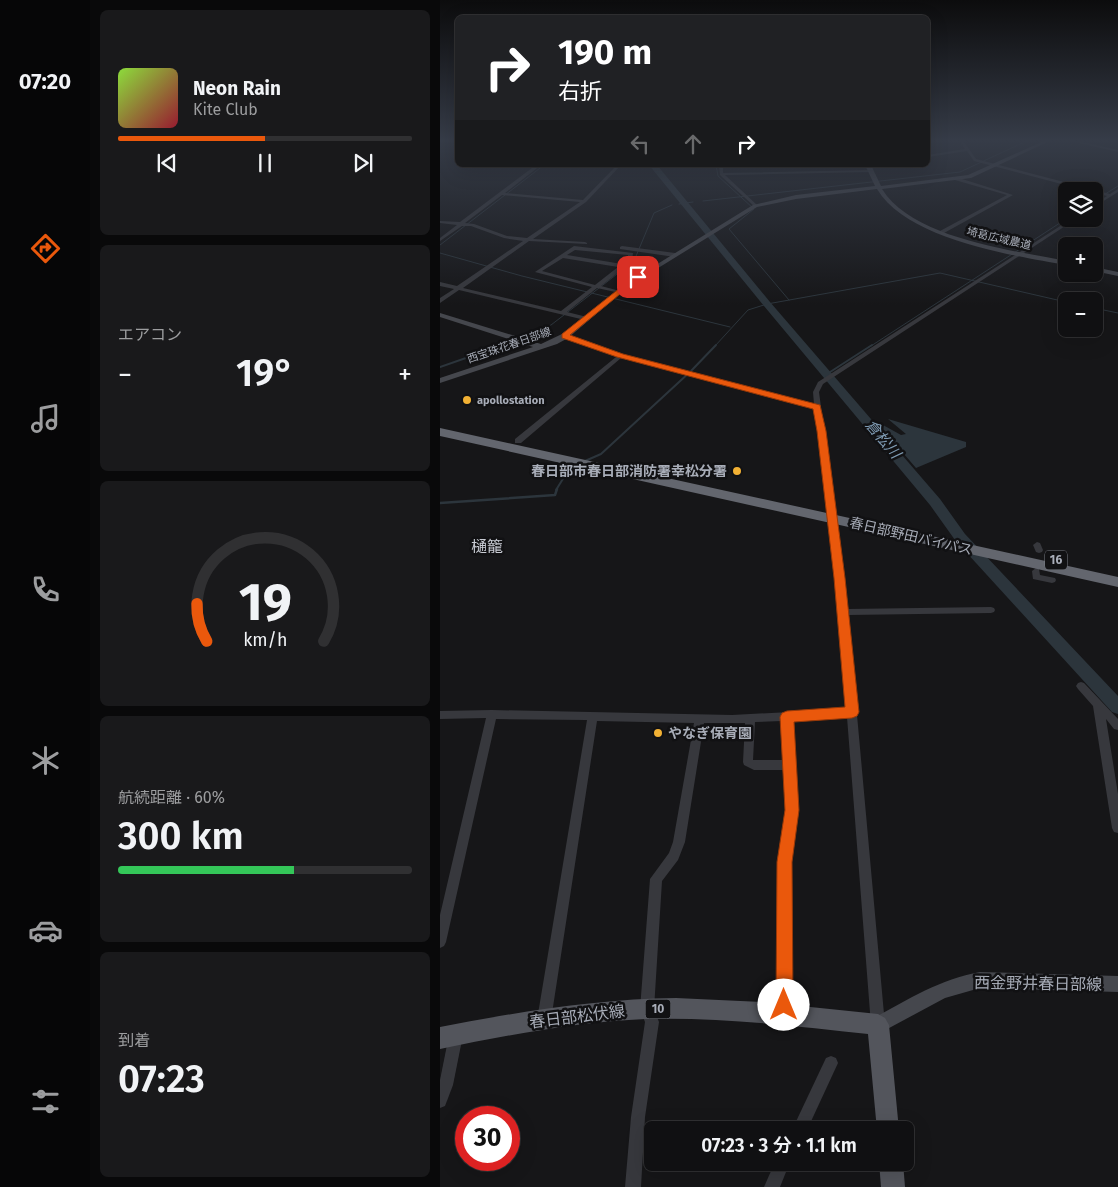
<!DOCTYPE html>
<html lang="ja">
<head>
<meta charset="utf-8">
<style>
	body { margin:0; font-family:"Fira Sans","Noto Sans JP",sans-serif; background:#19191b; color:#f1f3f6; height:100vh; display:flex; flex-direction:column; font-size:19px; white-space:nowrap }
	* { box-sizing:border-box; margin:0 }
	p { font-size:16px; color:#9c9d9f }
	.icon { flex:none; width:28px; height:28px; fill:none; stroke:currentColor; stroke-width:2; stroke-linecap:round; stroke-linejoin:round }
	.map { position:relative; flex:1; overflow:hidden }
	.drawer { display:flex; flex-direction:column; gap:10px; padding:10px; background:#09090a; width:350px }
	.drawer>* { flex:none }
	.banner { position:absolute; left:15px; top:15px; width:475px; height:152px; border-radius:8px; box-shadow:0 5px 20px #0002,0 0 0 1px #303032; background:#202124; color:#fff; overflow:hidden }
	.tools { position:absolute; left:618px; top:182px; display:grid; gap:10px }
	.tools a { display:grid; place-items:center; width:45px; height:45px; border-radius:8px; background:#101012; box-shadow:0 5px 20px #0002,0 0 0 1px #303032; font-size:25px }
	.speed { position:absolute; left:15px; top:1106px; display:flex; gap:10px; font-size:25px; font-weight:700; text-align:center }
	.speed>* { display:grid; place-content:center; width:65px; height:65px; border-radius:50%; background:#101012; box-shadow:0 5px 20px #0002,0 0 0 1px #303032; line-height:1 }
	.speed .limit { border:8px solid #d22; background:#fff; color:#111 }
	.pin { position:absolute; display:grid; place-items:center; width:42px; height:42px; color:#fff; margin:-21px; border-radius:10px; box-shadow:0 2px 8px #0006 }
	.me { position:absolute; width:55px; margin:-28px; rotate:0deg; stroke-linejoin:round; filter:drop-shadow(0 0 4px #0008) }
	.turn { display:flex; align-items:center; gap:18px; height:105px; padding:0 20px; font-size:22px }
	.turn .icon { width:65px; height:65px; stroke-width:2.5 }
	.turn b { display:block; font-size:35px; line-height:42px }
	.lanes { display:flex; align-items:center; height:48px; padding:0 20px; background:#0003; justify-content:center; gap:25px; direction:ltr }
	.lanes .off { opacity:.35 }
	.big { font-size:38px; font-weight:600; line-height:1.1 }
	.drawer .widget { flex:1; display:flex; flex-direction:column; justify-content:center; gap:8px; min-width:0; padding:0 18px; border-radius:8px; background:#19191b }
	.drawer .dial { align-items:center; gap:0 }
	.dial svg { height:130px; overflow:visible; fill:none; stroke:#303032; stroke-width:7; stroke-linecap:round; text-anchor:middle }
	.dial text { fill:#f1f3f6; stroke:none }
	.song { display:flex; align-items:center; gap:15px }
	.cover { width:60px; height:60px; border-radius:8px; background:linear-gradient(135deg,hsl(90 70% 55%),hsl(350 70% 35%)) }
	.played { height:5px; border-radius:2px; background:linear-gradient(90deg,#ea580c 50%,#303032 50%) }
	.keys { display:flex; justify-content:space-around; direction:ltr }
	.heat { display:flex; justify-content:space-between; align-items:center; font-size:28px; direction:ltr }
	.charge { height:8px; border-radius:4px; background:linear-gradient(90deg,#34c759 60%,#303032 0) }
	.trip { position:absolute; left:204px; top:1121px; width:270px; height:50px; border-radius:8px; background:#101012; box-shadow:0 5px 20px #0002,0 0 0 1px #303032; font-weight:600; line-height:50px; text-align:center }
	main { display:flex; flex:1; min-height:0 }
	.dock { display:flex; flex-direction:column; width:90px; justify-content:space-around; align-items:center; background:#060607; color:#9c9d9f }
	.dock .icon { width:35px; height:35px }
	.dock .current { color:#ea580c }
	.dock b { font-size:22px; color:#f1f3f6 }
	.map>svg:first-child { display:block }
</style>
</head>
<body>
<main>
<nav class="dock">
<b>07:20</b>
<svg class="icon current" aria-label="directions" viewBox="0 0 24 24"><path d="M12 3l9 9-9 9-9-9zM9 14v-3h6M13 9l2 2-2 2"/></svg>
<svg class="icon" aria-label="music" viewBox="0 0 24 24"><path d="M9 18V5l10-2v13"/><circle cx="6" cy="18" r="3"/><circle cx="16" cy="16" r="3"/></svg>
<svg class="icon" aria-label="phone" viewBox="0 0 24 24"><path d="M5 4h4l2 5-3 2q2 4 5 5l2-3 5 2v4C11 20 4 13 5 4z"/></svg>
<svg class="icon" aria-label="climate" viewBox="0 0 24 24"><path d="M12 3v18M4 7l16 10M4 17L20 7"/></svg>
<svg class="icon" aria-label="car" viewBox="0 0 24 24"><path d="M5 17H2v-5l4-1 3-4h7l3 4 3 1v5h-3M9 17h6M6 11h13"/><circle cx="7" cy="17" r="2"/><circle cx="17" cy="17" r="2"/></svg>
<svg class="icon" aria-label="filters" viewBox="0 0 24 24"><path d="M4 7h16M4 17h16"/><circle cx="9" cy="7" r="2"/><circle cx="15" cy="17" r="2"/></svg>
</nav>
<section class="drawer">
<div class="widget">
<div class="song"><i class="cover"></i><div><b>Neon Rain</b><p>Kite Club</p></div></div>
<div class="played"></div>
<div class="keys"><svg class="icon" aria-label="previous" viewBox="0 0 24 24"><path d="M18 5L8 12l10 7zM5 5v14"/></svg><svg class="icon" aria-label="pause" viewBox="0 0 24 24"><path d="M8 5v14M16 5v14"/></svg><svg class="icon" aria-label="next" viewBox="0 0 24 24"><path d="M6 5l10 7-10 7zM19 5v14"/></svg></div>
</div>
<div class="widget"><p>エアコン</p>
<div class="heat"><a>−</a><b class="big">19°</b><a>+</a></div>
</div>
<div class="widget dial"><svg viewBox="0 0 100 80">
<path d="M14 69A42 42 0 1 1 86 69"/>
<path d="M14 69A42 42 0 0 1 8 46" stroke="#ea580c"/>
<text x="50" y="56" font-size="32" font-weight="700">19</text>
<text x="50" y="72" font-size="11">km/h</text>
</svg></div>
<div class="widget"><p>航続距離 · 60%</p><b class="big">300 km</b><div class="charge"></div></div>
<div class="widget"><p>到着</p><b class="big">07:23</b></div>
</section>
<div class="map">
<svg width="678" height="1187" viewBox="0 0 678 1187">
	<rect width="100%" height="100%" fill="#161618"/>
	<polygon fill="#2c353c" points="448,419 526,442 526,447 476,468 440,426 443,425 461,435 466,434"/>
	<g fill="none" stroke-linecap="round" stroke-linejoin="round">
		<g stroke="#2c353c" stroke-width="1">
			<polyline points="276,165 278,176 314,209 289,229 349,300"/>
			<polyline points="263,201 520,172 591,139"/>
			<polyline points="654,201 678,186"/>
			<polyline points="239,204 253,202"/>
			<polyline points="0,245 104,165"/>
			<polyline points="0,253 82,276 290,327"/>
			<polyline points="654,308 678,313"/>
			<polyline points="59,346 111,325 194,261 214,213 232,205"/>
			<polyline points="275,346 308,310 327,304 500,273 626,302"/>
			<polyline points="431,346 626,219"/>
		</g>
		<g stroke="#2c353c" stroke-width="2">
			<polyline points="0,367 63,345"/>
			<polyline points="387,374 432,345"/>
			<polyline points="145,461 161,454 251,371 276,345"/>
			<polyline points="116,490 126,474 138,465"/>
		</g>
		<polyline stroke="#2c353c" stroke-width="2.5" points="0,503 115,495 117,489"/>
		<polygon fill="#2c353c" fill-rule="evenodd" points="209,165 217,165 330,302 500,499 525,534 678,696 678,714 672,712 515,540 490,505 324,306"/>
		<g fill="#37383d" fill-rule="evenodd">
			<polygon points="0,139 18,140 18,142 0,141"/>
			<polygon points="518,139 522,139 536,159 670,194 678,189 678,192 654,207 654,204 667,196 534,161 527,151 488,157 488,155 525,149"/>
			<polygon points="622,139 629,139 678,150 678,152"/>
			<path d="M 96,165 L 101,165 L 65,193 L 143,200 L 177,165 L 181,165 L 146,202 L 93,239 L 145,242 L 147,243 L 147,244 L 89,241 L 23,288 L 121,311 L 152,287 L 95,272 L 134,246 L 193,253 L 192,261 L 187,265 L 210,269 L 210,271 L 184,268 L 161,286 L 180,291 L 180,293 L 157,288 L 127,312 L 147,317 L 148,318 L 145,320 L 19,290 L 0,303 L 0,298 L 14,289 L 0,286 L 0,282 L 17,286 L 83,241 L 64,238 L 31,226 L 22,226 L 0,241 L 0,238 L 17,225 L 0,223 L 0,221 L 20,222 ZM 62,195 L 140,202 L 87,238 L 67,236 L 34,224 L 25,223 ZM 135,250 L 188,255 L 187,260 L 182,264 L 127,255 ZM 123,258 L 178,267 L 155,285 L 102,271 Z"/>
			<polygon points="279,165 283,165 283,173 431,170 433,171 431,172 285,175 317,205 317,206 315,207 280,175"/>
			<polygon points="515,178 519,178 573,195 504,233 500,233 500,231 567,195 515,180"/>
			<path d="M 631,219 L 636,219 L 383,384 L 379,392 L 404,578 L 407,609 L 551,607 L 554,608 L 555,610 L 554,612 L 551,613 L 408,615 L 445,1025 L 443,1030 L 438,1032 L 433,1030 L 431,1025 L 407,717 L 352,720 L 358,810 L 350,862 L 352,1016 L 350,1021 L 345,1023 L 340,1021 L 338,1016 L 338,862 L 346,810 L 345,770 L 314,770 L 304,765 L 303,762 L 305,723 L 264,723 L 245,842 L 238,860 L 222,881 L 214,1009 L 219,1022 L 205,1117 L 201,1187 L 185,1187 L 191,1117 L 205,1022 L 200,1009 L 210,879 L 229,853 L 233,842 L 254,723 L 157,721 L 111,1020 L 109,1025 L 104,1027 L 99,1025 L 97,1020 L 147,720 L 56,719 L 6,942 L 4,946 L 0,948 L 0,915 L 46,718 L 0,719 L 0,711 L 52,710 L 292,715 L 406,709 L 396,578 L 375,408 L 181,358 L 81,443 L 75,443 L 75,439 L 176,357 L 122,336 L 127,335 L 182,355 L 374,404 L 373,392 L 378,382 ZM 342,721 L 344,760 L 313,760 L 315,722 Z"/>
			<polygon points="182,246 235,253 238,255 235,257 180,249 180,247"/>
			<polygon points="597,542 600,543 603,550 602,552 599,553 596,552 593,545"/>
			<polygon points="596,568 599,569 600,575 615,578 616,580 615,582 612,583 593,579 592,571"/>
			<polygon points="641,682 644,683 678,719 678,730 674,729 666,719 678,794 678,833 674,832 672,828 653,706 638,689 636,686 638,683"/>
			<polygon points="16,1028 21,1030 23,1035 13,1085 5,1106 0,1108 0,1080 9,1035 11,1030"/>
			<polygon points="391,1056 396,1058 398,1063 367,1130 352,1130 386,1058"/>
			<polygon points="335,1162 350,1162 340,1187 324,1187"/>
		</g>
		<g fill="#45474d" fill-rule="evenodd">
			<path d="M 608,139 L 614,139 L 531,178 L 442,189 C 473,239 573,250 626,261 L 626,265 C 571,255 468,240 437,189 L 356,199 L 317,207 L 189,286 L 128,338 L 117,344 L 0,383 L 0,378 L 93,347 L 0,317 L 0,313 L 101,344 L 122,334 L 185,284 L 313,205 L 356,195 L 435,186 L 425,165 L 431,165 L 441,186 L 528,175 Z"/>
			<polygon points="654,267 678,272 678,276 654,271"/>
			<path d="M 540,972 L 678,976 L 678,992 L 540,988 L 505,998 L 438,1034 L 432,1031 L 429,1025 L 432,1019 C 467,1000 500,979 540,972 Z"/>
		</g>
		<g fill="#53555c" fill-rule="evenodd">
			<path d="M 236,998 L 322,1002 L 438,1014 L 445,1018 L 449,1025 L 459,1130 L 437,1130 L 428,1034 C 354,1026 280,1017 206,1019 C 136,1022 68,1035 0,1049 L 0,1027 C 78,1012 156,999 236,998 Z"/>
			<polygon points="439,1162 463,1162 465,1187 441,1187"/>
		</g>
		<polygon fill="#63666e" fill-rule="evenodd" points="0,428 678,577 678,587 0,436"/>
	</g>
	<linearGradient id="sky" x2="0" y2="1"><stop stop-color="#0c0c0d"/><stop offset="0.46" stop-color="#363c48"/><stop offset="1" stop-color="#363c48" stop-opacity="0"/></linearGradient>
	<rect width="678" height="305" fill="url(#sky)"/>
	<polygon fill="#ea580c" stroke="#983908" points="195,276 201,277 130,335 183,354 380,405 386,431 405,578 419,712 417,716 412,718 354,722 359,810 352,862 353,1005 351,1011 344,1014 338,1011 336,1005 337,862 345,810 340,717 342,713 347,711 405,707 394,578 377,431 373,409 177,357 122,338 122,334"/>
	<g fill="#f2b134" stroke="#111113" stroke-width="2">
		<circle cx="27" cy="400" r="5"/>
		<circle cx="297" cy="471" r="5"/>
		<circle cx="218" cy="733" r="5"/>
	</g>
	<g text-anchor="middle" stroke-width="5" stroke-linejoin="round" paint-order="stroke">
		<g font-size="11" fill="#a8adb8" stroke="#111113">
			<text transform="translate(559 238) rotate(13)" y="4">埼葛広域農道</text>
			<text transform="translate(69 345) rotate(-19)" y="4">西宝珠花春日部線</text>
		</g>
		<g font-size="11" font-weight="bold" fill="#a8adb8" stroke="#111113" text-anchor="start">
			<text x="37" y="404">apollostation</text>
		</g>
		<g fill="#111113" stroke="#7b7e86" stroke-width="1">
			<rect x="605" y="550.5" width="22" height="19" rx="4"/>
			<rect x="205.5" y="999.5" width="25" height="19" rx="4"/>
		</g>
		<g font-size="12" font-weight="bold" fill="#a8adb8">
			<text x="616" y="564">16</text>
			<text x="218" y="1013">10</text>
		</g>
		<g font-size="14" font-weight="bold" fill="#a8adb8" stroke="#111113" text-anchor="end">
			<text x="287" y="476">春日部市春日部消防署幸松分署</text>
			<text x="228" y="738" text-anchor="start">やなぎ保育園</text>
		</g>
		<g font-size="14" fill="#a8adb8" stroke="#111113">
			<text transform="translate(471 536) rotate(13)" y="5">春日部野田バイパス</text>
		</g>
		<g font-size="15" font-style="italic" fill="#7f9bb3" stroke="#111113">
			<text transform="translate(443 439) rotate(50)" y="5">倉松川</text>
		</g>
		<g font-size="16" fill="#c9ccd4" stroke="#111113">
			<text x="47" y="552">樋籠</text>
		</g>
		<g font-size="16" fill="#a8adb8" stroke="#111113">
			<text transform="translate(598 983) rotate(1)" y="6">西金野井春日部線</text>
			<text transform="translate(137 1016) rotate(-7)" y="6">春日部松伏線</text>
		</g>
	</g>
</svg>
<div class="tools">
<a><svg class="icon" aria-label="layers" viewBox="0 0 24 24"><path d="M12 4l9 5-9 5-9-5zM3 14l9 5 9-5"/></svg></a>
<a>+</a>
<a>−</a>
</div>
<div class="speed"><div class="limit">30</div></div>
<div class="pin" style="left:198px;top:277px;background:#d93025"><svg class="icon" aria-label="arrive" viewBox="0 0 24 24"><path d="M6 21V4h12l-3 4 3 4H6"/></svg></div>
<svg class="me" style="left:344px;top:1005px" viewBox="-20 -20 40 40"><circle r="19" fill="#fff"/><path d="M0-13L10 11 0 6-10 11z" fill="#ea580c"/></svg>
<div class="trip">07:23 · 3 分 · 1.1 km</div>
<div class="banner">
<div class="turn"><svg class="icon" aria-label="right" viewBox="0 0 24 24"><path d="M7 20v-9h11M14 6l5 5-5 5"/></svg><div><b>190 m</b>右折</div></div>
<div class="lanes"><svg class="icon off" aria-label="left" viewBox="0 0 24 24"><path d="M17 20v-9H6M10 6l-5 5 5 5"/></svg><svg class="icon off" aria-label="ahead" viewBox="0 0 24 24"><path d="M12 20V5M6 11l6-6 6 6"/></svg><svg class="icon" aria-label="right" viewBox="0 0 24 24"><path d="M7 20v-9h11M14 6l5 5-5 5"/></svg></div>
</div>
</div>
</main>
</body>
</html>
